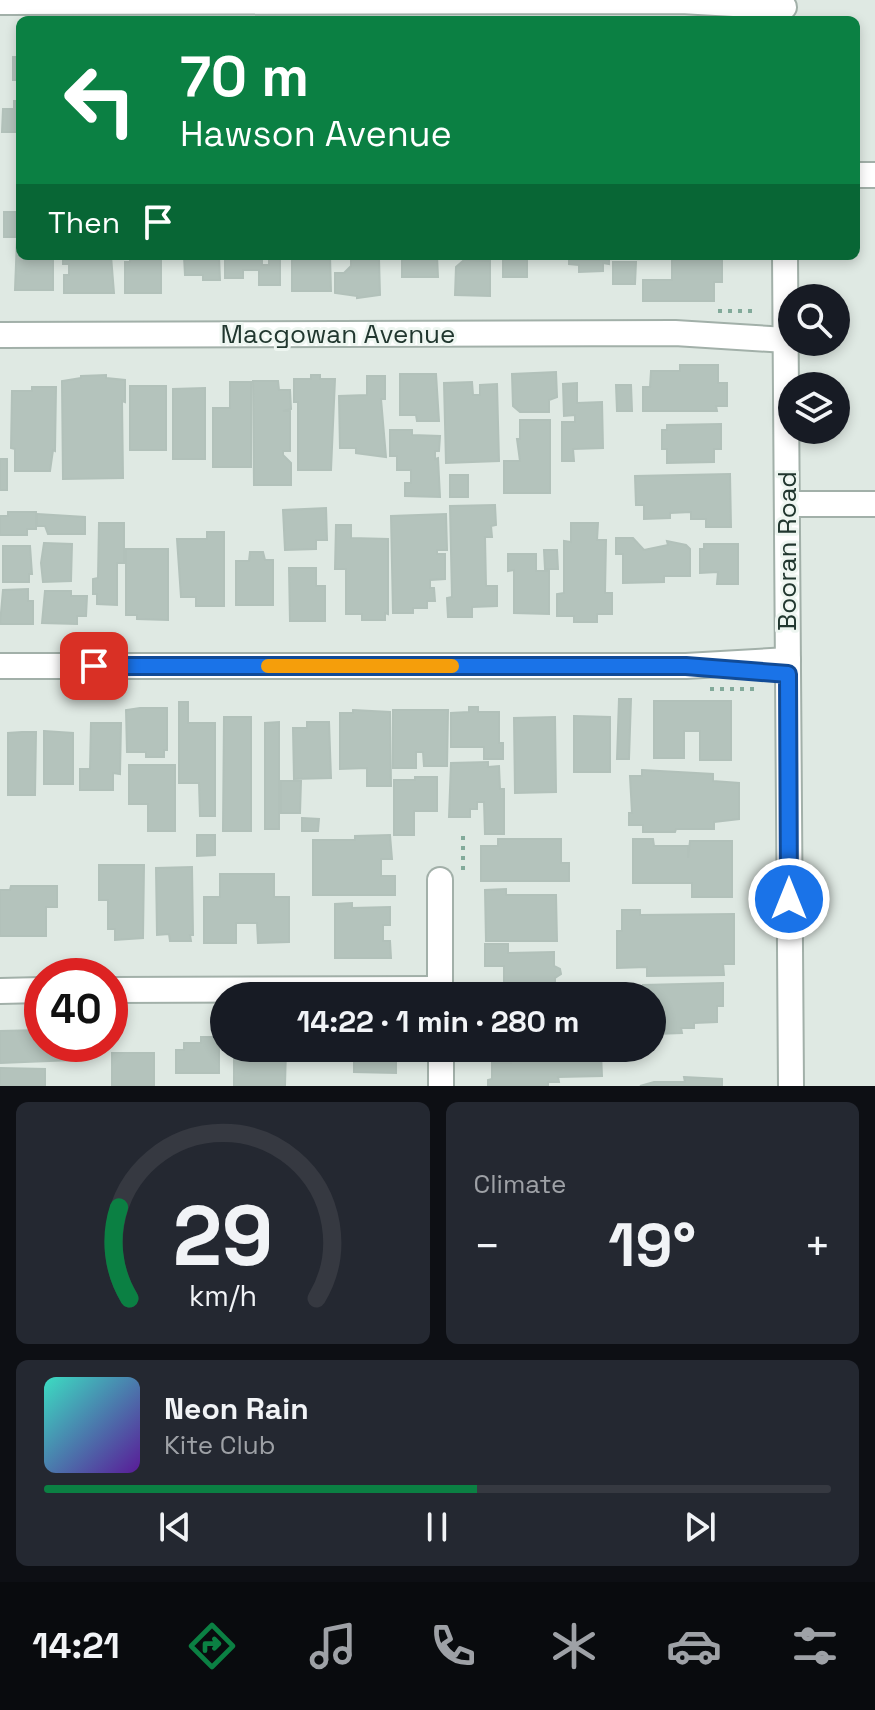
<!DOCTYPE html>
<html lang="en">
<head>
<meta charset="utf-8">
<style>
	body { margin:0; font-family:"Space Grotesk",sans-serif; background:#242831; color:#f1f3f6; height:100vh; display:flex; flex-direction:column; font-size:30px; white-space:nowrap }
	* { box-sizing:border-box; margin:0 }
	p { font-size:26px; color:#9ea1a6 }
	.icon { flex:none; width:44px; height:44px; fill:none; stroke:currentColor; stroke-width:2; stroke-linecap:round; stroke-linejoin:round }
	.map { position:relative; height:1086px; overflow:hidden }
	.side { display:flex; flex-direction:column; gap:16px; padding:16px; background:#0d0f14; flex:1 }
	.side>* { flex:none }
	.banner { position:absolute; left:16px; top:16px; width:844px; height:244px; border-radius:12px; box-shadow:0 4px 12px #0003; background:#0b8043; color:#fff; overflow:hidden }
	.controls { position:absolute; left:778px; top:284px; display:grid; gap:16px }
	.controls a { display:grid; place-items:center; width:72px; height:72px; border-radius:50%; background:#171b24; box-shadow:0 4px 12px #0003; font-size:40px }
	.speed { position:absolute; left:24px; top:958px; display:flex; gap:16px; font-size:40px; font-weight:700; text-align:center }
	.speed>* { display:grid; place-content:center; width:104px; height:104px; border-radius:50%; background:#171b24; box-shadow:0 4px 12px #0003; line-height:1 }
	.speed .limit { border:12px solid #d22; background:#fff; color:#111 }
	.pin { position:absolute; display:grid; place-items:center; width:68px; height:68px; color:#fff; margin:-34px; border-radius:16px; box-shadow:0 4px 12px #0006 }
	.me { position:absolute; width:88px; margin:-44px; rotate:0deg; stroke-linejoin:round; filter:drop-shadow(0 0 6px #0008) }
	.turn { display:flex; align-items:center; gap:28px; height:168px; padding:0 32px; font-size:36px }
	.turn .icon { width:104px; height:104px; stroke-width:2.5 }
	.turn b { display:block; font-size:56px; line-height:68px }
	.then { display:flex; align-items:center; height:76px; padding:0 32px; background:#0003; gap:16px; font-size:30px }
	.big { font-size:60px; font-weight:800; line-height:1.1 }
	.side .widget { flex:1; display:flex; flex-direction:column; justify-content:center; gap:12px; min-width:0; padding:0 28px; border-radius:12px; background:#242831 }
	.side .dial { align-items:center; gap:0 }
	.dial svg { height:208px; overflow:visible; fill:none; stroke:#363941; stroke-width:7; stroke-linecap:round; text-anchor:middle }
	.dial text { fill:#f1f3f6; stroke:none }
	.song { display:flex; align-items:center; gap:24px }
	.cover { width:96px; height:96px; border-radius:12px; background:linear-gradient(135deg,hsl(170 70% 55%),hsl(270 70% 35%)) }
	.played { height:8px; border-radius:4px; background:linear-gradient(90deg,#0b8043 55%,#363941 55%) }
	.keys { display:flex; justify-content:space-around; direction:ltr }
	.heat { display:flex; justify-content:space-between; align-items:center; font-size:44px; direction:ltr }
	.side .tiles { flex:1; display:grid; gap:16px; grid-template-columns:1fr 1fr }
	.widget:last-child { grid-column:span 2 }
	.trip { position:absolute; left:210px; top:982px; width:456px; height:80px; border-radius:40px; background:#171b24; box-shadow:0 4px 12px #0003; font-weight:800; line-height:80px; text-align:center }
	.tab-bar { display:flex; height:128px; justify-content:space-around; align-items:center; background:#090b0e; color:#9ea1a6 }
	.tab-bar .icon { width:56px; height:56px }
	.tab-bar .active { color:#0b8043 }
	.tab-bar b { font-size:36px; color:#f1f3f6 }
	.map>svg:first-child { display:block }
</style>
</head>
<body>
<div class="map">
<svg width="875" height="1086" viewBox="0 0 875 1086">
	<rect width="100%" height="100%" fill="#dfe9e3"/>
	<g fill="#b4c3bc" stroke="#b2c1ba" stroke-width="2">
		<rect x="13" y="57" width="7" height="23"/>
		<polygon points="14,101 20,101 20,132 2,132 3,109 14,109"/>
		<polygon points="4,212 16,212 17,237 4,237"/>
		<polygon points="18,213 20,256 53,256 53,290 15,290"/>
		<polygon points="63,256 111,256 114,293 64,293 64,275 69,275 69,264 63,264"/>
		<polygon points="130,256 161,256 161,293 125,293 125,262 130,262"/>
		<polygon points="184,256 219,256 220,280 203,280 203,275 185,275"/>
		<polygon points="225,256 262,256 262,265 269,265 269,256 280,256 280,285 259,285 259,270 243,270 243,278 225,278"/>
		<polygon points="292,256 330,256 331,291 292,291"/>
		<polygon points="367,256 367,259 379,259 380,295 357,298 357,296 335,293 335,273 344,273 351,266 351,257"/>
		<polygon points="402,256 437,256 438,277 402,277"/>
		<polygon points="503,256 544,256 544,259 527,259 527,277 503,277"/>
		<polygon points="569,256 609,256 609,264 603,263 603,271 579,272 579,265 569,264"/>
		<polygon points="672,256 722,257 722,282 714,282 714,301 643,301 643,280 672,280"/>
		<polygon points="464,260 490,261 490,296 455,295 456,267"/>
		<polygon points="613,262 636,262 635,284 613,284"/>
		<polygon points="680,365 718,365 718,383 727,383 727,406 716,406 717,411 643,411 643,387 650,387 651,371 680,371"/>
		<polygon points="556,372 557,397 549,400 549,412 520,412 513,406 512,374"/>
		<polygon points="400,374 436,374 439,421 417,421 416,415 400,415"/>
		<polygon points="106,375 106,378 125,380 125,402 122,401 123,478 63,479 62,381 81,378 81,376"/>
		<polygon points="311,375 320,375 320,379 335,379 331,470 298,470 298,402 294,402 294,379 311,379"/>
		<polygon points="367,376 385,376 385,399 381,399 386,457 356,453 356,448 340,448 339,396 367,395"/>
		<polygon points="253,381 278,381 279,390 290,390 291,409 283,411 290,411 290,451 283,451 283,455 291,463 291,485 254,485"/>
		<polygon points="230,382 251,382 251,467 213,467 213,408 230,408"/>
		<polygon points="472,382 473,395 480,395 480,385 497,384 499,461 446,463 444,383"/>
		<polygon points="577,383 577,403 602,402 603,448 573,449 574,461 562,461 562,422 575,422 575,415 564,416 563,384"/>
		<polygon points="616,385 631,385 632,411 617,411"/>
		<rect x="130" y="386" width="36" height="64"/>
		<polygon points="32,387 56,387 55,451 53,450 50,471 15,471 15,449 11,448 12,391 32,391"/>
		<polygon points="205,388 205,459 173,459 173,389"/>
		<polygon points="520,420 550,420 550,493 504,493 504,461 520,461 517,439 520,439"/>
		<polygon points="721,424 721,449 714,449 714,462 667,463 667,449 662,449 662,430 667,430 667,425"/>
		<polygon points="390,430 412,430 412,435 440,436 439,451 435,451 435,459 438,458 440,497 405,496 405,483 411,483 411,470 397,470 397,456 390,456"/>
		<rect x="0" y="459" width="7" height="31"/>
		<polygon points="730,474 731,527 706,527 706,519 691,519 691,512 670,513 670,518 644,519 644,505 636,505 635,476"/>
		<rect x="450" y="475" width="18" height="22"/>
		<polygon points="495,505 496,525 491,526 492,537 485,537 486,586 497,586 497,606 472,607 472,617 448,617 447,598 452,597 450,506"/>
		<polygon points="326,508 327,540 316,540 316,549 285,550 283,510"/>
		<polygon points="8,512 36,512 36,529 27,529 27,535 0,535 0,516 8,516"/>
		<polygon points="37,514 85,517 85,534 48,534 45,526 37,526"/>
		<polygon points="446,514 447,550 437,550 437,554 445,554 445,579 430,580 430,588 434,588 435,601 427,601 427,608 413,608 413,613 393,613 391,516"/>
		<polygon points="99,523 124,523 124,563 117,563 117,605 97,604 97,594 93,594 93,579 98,578"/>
		<polygon points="571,523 598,523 597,540 606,540 605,593 612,593 612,614 597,614 597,622 574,622 574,616 557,616 557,594 564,593 564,541 571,542"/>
		<polygon points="336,525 351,525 351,538 388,539 388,614 385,613 385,620 362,620 362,614 346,614 346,569 335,569"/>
		<polygon points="207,532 224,532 224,606 196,606 196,597 181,597 177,539 207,539"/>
		<polygon points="616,538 633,538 644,550 668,545 667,541 686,545 690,549 690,576 664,576 664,582 623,583 623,554 616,554"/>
		<polygon points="44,543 72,544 71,581 43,582 41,563"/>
		<polygon points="704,544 738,544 738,584 717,584 718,572 700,573 700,549 704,549"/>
		<polygon points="3,546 30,546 32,574 29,574 29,582 3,582"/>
		<polygon points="126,549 168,549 168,620 137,619 137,615 126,615"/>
		<polygon points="544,550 557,550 558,569 545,569"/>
		<polygon points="250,552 263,552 265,560 273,560 273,605 236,605 236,561 249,561"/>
		<polygon points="508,554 536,554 536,571 549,571 549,614 514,613 514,570 508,571"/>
		<polygon points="289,568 316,568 316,586 325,586 325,621 290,621"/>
		<polygon points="28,589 28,601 33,601 33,624 0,624 3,590"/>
		<polygon points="45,591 71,591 71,596 87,596 86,616 77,616 77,624 42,623"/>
		<polygon points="619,699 631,699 629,759 617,759"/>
		<polygon points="654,701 731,701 731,760 700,760 700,731 684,731 684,758 654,758"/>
		<polygon points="179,702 188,702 188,723 215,723 215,816 200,816 199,783 179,783"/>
		<polygon points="469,707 478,707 478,712 499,712 499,743 503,743 503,759 484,759 484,747 451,747 451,713 469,712"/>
		<polygon points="140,708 167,708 167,750 164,750 164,757 146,757 146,752 127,752 126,710"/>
		<polygon points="353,710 390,712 391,786 367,786 367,768 340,769 340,713 353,713"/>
		<polygon points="393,710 448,710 447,766 424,766 423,752 416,752 416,768 393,768"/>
		<polygon points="574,716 610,717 610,772 574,772"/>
		<polygon points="224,717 251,717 251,831 223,831"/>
		<polygon points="555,717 556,792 515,793 514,718"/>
		<polygon points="279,722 279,829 265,829 265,723"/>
		<polygon points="307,722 329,722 331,778 294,779 293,728 307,728"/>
		<polygon points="91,723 121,723 120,774 113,773 113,790 80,790 80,769 90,769"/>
		<polygon points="44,731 73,733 73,784 44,784"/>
		<polygon points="22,732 36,732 35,795 8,795 8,733"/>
		<polygon points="488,762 488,767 499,766 500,789 504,789 504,834 485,834 484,802 477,802 477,809 470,809 470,817 449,817 451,763"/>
		<polygon points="129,765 175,765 175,831 148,831 148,804 129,804"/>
		<polygon points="642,770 713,774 713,781 739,783 739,819 714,822 714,829 676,829 675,832 643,832 643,825 629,825 629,813 632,813 630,776 642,776"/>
		<polygon points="415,777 437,777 437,811 414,811 414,835 394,835 394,780 415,780"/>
		<polygon points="281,781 301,781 300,813 281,813"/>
		<polygon points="302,818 319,819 318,831 302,831"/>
		<polygon points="197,835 215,835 215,855 197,856"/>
		<polygon points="390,835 392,859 381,859 381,876 395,876 395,895 313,895 313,840 355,840 355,836"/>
		<polygon points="498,839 561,839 561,863 569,863 569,881 481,881 481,846 498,846"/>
		<polygon points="633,839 653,839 654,846 688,846 688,858 690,841 732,841 732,897 692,897 692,883 633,883"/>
		<polygon points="99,865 144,865 143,938 115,940 115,929 108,929 108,900 99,900"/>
		<polygon points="192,867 193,935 190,935 191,941 170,941 169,934 157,935 156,868"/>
		<polygon points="220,874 274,874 274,897 289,897 289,942 258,943 257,923 236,923 236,943 204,943 204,897 220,897"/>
		<polygon points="11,886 57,886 57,907 46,907 46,936 0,936 0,890 10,890"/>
		<polygon points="506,889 506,895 556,895 557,941 486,941 485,890"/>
		<polygon points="352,903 352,908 390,907 390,925 383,925 383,941 390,941 391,958 335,958 335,904"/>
		<polygon points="622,910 640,910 640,915 734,914 734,964 723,964 724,975 647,976 647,967 617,968 617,931 622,931"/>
		<polygon points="485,944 508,944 508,953 554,952 554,966 560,969 561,974 555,978 555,990 504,991 504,966 485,966"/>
		<polygon points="723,983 723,1006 717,1006 717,1022 694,1023 694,1028 681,1028 682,1033 654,1034 652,996 643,996 643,985"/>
		<polygon points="42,1030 42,1044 73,1044 73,1060 0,1063 0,1031"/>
		<polygon points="201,1037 219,1037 219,1073 176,1073 176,1050 184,1050 184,1043 201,1043"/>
		<polygon points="234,1048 286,1048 285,1086 234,1086"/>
		<polygon points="350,1048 388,1048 388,1053 396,1053 396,1073 354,1072 354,1053 348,1053"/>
		<rect x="112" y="1053" width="42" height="33"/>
		<polygon points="550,1053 550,1057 557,1054 601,1053 602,1076 558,1077 559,1082 548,1082 548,1086 488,1086 488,1080 492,1079 492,1063 511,1063 511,1054"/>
		<polygon points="0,1068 45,1069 45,1086 0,1086"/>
		<polygon points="684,1077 722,1079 722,1086 640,1086 654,1082 685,1082"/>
	</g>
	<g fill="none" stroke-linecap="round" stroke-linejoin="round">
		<defs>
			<g id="minor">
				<polyline points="0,2 681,1 784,7"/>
				<polyline points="856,175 875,175"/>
				<polyline points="785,256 791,1086"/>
				<polyline points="0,335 675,333 786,340"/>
				<polyline points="787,504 875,504"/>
				<polyline points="0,666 686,666 788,660"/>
				<polyline points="440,880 440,996"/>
				<polyline points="110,990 440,989"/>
				<polyline points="0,991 42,990"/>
				<polyline points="441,1048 441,1086"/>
			</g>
		</defs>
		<use href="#minor" stroke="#a2b0a9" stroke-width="28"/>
		<g stroke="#82aa9a" stroke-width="4" stroke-dasharray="4 6" stroke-linecap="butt">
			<polyline points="718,311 756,311"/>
			<polyline points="710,689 759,689"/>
			<polyline points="463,836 463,874"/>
			<polyline points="50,968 102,967"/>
		</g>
		<use href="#minor" stroke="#fff" stroke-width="24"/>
	</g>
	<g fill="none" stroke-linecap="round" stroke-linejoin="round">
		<defs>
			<polyline id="route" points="94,666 686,666 788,674 789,899"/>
		</defs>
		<use href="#route" stroke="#114b97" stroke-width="20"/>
		<use href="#route" stroke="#1a73e8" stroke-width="14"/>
		<polyline stroke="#f59e0b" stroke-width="14" points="268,666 452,666"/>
	</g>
	<g text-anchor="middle" stroke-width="6" stroke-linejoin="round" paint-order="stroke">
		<g font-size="26" fill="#21372f" stroke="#eef6f1">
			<text x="338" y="343">Macgowan Avenue</text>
			<text transform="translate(787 551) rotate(-90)" y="9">Booran Road</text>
		</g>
	</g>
</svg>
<div class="controls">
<a><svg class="icon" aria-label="search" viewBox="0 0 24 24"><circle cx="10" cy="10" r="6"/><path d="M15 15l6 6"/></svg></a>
<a><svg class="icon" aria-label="layers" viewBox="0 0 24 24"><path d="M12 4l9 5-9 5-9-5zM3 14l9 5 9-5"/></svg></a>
</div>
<div class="speed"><div class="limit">40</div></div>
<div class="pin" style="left:94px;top:666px;background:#d93025"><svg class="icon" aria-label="arrive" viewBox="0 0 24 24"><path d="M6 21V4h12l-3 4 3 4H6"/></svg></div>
<svg class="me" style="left:789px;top:899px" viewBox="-20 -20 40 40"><circle r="17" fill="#1a73e8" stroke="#fff" stroke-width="3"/><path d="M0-11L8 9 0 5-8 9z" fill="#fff"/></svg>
<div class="trip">14:22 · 1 min · 280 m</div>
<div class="banner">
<div class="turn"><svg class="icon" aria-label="left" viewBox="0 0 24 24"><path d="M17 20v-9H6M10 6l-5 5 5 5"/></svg><div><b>70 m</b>Hawson Avenue</div></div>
<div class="then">Then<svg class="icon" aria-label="arrive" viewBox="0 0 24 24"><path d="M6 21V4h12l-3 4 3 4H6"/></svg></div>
</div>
</div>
<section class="side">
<div class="tiles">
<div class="widget dial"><svg viewBox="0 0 100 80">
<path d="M14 69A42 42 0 1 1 86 69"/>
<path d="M14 69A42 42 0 0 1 10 34" stroke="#0b8043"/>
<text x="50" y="56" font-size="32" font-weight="700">29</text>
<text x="50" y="72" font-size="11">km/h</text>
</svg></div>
<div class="widget"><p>Climate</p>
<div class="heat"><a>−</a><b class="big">19°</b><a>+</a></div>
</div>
<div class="widget">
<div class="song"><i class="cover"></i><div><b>Neon Rain</b><p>Kite Club</p></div></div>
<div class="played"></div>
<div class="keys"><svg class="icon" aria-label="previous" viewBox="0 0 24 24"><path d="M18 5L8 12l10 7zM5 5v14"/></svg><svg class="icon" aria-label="pause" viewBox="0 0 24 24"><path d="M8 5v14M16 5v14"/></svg><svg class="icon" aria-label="next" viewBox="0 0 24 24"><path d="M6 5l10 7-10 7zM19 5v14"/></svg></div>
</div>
</div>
</section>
<nav class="tab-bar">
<b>14:21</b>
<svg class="icon active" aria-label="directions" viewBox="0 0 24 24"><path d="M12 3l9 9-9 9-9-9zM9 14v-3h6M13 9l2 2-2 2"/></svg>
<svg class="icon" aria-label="music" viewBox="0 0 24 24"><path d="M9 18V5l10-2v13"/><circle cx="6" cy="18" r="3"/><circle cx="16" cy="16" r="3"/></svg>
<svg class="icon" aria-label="phone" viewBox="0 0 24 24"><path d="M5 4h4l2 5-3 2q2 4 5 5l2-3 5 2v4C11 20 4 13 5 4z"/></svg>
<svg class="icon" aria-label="climate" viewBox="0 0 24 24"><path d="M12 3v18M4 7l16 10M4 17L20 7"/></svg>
<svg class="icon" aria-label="car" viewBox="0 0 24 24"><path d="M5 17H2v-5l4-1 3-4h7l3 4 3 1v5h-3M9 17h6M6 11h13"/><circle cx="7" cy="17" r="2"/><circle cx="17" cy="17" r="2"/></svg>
<svg class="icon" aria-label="filters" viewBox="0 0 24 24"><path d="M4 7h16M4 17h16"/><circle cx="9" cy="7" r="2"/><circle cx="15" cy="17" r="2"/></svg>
</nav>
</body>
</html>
